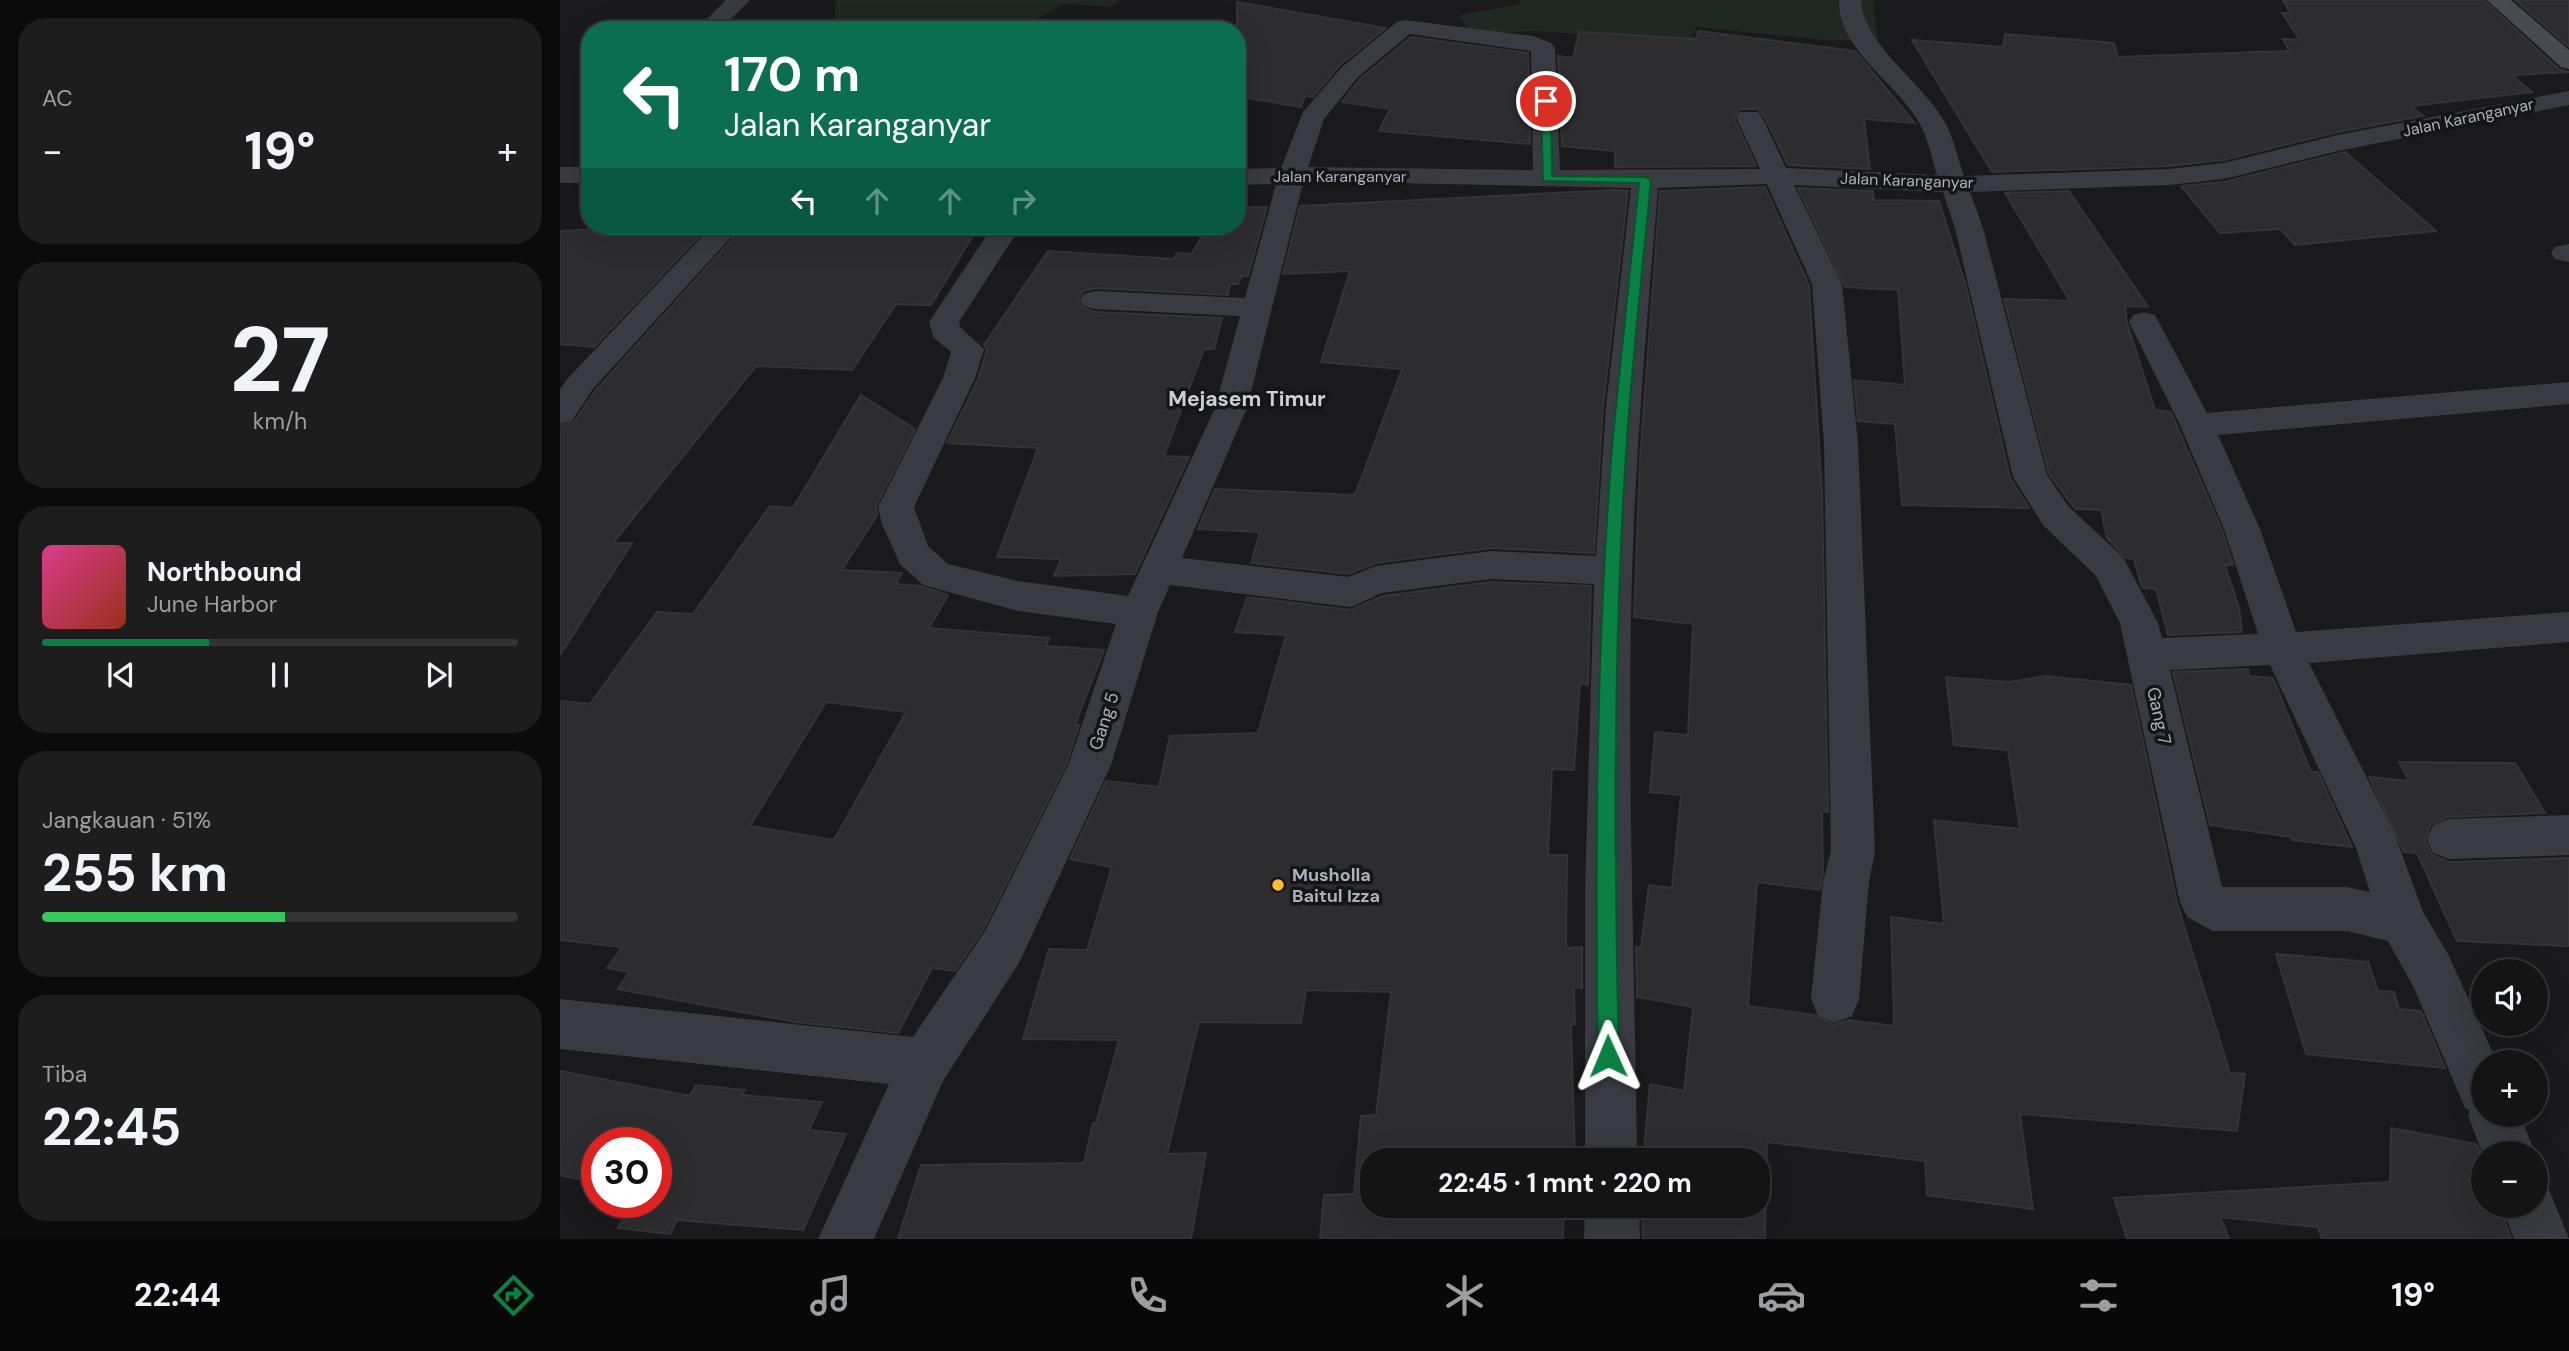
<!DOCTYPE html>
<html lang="id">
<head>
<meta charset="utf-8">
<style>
	body { margin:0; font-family:"DM Sans",sans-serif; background:#1d1d1e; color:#f1f3f6; height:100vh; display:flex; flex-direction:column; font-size:26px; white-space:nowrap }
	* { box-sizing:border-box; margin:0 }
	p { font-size:23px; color:#9d9ea0 }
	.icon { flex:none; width:38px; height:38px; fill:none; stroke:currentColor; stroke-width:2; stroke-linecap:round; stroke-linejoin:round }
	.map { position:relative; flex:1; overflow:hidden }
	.drawer { display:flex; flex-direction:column; gap:18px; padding:18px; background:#0b0b0c; width:560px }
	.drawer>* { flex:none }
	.banner { position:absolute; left:21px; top:21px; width:665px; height:214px; border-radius:28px; box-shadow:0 7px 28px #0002,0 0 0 2px #333334; background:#0b6e4f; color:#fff; overflow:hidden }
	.buttons { position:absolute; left:1911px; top:959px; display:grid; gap:14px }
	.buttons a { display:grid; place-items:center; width:77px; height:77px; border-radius:50%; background:#141415; box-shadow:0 7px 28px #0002,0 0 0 2px #333334; font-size:35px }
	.speed { position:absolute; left:21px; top:1127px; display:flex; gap:14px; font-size:35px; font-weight:700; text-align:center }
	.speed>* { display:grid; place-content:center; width:91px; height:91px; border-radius:50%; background:#141415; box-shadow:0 7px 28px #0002,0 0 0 2px #333334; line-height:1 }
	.speed .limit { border:10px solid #d22; background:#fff; color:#111 }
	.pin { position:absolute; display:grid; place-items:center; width:60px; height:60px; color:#fff; margin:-30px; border:4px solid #fff; border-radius:50%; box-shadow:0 2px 7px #0007 }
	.me { position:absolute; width:77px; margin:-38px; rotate:359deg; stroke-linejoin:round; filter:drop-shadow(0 0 5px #0008) }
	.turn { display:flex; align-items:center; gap:24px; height:147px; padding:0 28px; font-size:32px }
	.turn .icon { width:91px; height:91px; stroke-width:2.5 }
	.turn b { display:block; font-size:49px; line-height:60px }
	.lanes { display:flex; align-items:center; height:66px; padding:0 28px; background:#0003; justify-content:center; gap:35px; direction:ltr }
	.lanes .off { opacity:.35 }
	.big { font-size:52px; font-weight:700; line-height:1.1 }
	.drawer .card { flex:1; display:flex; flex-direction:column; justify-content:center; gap:10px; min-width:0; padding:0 24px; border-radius:28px; background:#1d1d1e }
	.drawer .dial { align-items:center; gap:0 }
	.dial b { font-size:91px; line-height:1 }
	.song { display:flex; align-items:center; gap:21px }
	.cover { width:84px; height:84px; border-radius:10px; background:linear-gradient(135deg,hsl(330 70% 55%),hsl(10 70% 35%)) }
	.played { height:7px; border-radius:4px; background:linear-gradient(90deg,#0b8043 35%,#333334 35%) }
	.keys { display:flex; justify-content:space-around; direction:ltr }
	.heat { display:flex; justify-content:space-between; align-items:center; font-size:38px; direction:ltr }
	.charge { height:10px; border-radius:5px; background:linear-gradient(90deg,#34c759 51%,#333334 0) }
	.trip { position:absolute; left:800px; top:1148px; width:410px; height:70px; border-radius:28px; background:#141415; box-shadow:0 7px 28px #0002,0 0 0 2px #333334; font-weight:700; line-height:70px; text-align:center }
	.dock { display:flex; height:112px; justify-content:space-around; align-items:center; background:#080808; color:#9d9ea0 }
	.dock .icon { width:49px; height:49px }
	.dock .active { color:#0b8043 }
	.dock b { font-size:32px; color:#f1f3f6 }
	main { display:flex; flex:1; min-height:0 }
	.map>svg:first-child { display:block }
</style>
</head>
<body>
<main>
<section class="drawer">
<div class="card"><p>AC</p>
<div class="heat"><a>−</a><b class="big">19°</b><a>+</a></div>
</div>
<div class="card dial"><b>27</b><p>km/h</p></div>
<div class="card">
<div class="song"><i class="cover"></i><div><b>Northbound</b><p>June Harbor</p></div></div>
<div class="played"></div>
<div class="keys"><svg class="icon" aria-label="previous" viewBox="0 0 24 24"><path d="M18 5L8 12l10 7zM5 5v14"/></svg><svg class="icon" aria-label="pause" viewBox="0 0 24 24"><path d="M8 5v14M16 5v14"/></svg><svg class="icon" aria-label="next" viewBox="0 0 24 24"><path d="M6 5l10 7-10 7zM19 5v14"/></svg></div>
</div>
<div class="card"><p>Jangkauan · 51%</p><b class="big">255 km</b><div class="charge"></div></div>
<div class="card"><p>Tiba</p><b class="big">22:45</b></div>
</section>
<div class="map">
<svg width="2009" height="1239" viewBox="0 0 2009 1239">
	<rect width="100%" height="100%" fill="#1a1a1c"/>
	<g fill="#1f2821">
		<polygon points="279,0 559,0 550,7 503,4 458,30 276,30 275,3"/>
		<polygon points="961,0 1313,0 1318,41 1263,40 1137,27 1129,42 974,31 912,35 899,15 958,5"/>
	</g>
	<g fill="#2d2d30" stroke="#343438" stroke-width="2" fill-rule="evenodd">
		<polygon points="1723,0 1924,0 1999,69 2009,72 1952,75 1972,92 1851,106 1863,116 1778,132 1664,160 1609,166 1432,172 1352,40 1443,47 1445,34 1554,43 1558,57 1729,51 1723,39 1740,40 1722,13 1730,13"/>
		<polygon points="1955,0 2009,0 2009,47"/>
		<polygon points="677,2 826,28 780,65 753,97 745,96 741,107 677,96"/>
		<polygon points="1138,31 1295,51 1355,123 1304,119 1310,169 1228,165 1204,116 1198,109 1180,109 1174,118 1196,166 1055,167 1055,151 1002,146 998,56 1013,58 1019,32 1136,39"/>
		<polygon points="851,37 968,53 970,144 819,131 830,109 782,102 800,79"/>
		<polygon points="1785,152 1876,231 1735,245 1720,229 1660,233 1621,186 1664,182"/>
		<polygon points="1205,187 1249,285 1262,492 1268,812 1262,811 1263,873 1260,890 1197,882 1188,1006 1255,1015 1274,1025 1289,1020 1334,1026 1331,917 1384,924 1374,820 1460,829 1448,750 1394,745 1386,677 1449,682 1486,676 1571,685 1617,903 1670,1073 1685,1074 1677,1131 1460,1114 1473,1209 1367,1195 1365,1161 1207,1142 1205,1239 1083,1239 1082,1206 1197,1206 1197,1160 1083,1160 1090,1084 1124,1091 1133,1007 1077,997 1076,947 1081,947 1089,885 1112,888 1121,795 1090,792 1095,732 1128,735 1133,624 1074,617 1080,459 1100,191"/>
		<polygon points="1238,188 1313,191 1314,200 1379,201 1406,286 1450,478 1469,508 1342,505 1335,424 1298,421 1294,380 1345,385 1338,290 1285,287"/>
		<polygon points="1054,190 1068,191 1043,407 1034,553 931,548 816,563 788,574 691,563 700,532 638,529 655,489 795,495 842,369 761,362 790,271 723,274 740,206"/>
		<polygon points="1509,191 1588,307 1565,306 1567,323 1595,410 1611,412 1662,530 1673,565 1665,565 1679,608 1682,632 1608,635 1596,589 1582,588 1574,559 1566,558 1547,538 1541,510 1515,509 1489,474 1444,299 1510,301 1445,193"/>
		<polygon points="707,207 688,276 682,276 678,284 670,284 668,295 535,288 523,291 518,299 522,307 535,312 662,318 654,349 644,349 604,456 629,457 575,574 494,576 501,559 437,557 478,448 387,443 418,379 427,350 424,345 488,251 614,259 617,253 632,254 647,226 677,226 677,208"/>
		<polygon points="97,226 149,226 34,347 0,344 0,231"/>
		<polygon points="184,226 417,229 371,305 336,304 292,370 196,366 53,543 72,543 0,655 0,426 14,422 34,392"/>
		<path d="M 301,395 L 355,429 L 316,506 L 317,515 L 282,570 L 342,573 L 336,584 L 360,586 L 388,595 L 369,628 L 489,638 L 486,646 L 544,650 L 515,725 L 519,725 L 507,762 L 423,930 L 395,971 L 372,968 L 338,1033 L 235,1022 L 58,989 L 69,972 L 47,968 L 62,947 L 0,940 L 0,701 L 30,704 L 97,612 L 133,614 L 210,506 L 233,508 ZM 266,702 L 346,712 L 274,840 L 190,826 Z"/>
		<polygon points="931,582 1031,586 1028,685 1020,683 1014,770 992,769 988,855 1007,855 1006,948 1022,947 1022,988 1014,987 1015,1024 1011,1024 1015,1160 812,1160 812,1206 1004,1206 1003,1239 760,1239 764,1195 794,1194 801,1116 816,1115 831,992 746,990 741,1023 639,1022 607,1154 646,1153 631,1239 338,1239 361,1165 524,1163 533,1123 536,1123 559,1040 463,1039 489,949 527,950 552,867 510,859 546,781 599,787 610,736 698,733 726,635 675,632 687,597 791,610 823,596"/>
		<polygon points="1688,669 1689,676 1713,678 1751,772 1758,772 1792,847 1732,840 1731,837 1650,825 1613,672"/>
		<polygon points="1839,762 1955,763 1985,813 1888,817 1871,824 1865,840 1872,855 1889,862 2009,858 2009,946 1897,941 1857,853 1844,852 1809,777 1849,781"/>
		<polygon points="1716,954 1808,962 1818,991 1834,992 1839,1009 1861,1011 1885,1068 1746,1054"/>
		<polygon points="0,1071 130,1096 136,1085 185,1090 182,1095 262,1102 249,1130 286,1134 243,1230 117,1220 110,1234 58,1228 72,1202 96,1202 96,1143 37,1143 37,1183 0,1175"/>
		<polygon points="1831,1128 1916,1144 1923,1158 1923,1206 1940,1206 1951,1239 1762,1239 1758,1227 1660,1217 1669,1239 1567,1239 1554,1198 1830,1182"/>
	</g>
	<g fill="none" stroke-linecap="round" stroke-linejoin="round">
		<g fill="#3a3b42" fill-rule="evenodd">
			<polygon points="166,0 190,0 160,30 136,30"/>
			<path d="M 1279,0 L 1301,0 C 1302,44 1365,84 1386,124 C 1394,140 1398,159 1404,176 L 1609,169 L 1664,163 L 1778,135 L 2009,91 L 2009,105 L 1778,151 L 1664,179 L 1609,185 L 1410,192 L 1423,228 L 1487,475 L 1509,507 L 1563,557 L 1598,623 L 1602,638 L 1698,634 L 1664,529 L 1620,425 L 1569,322 L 1573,315 L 1584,312 L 1595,315 L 1647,413 L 2009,382 L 2009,404 L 1658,435 L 1700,529 L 1736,632 L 2009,612 L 2009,642 L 1749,663 L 1834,832 L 1863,912 L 1888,954 L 1937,1062 L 1923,1062 L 1923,1115 L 1960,1115 L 1975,1153 L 1923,1155 L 1908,1115 L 1910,1110 L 1905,1108 L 1854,988 L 1828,941 L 1787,931 L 1653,931 L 1627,917 L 1620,902 L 1560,623 L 1536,576 L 1483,525 L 1453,477 L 1395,228 L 1383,192 L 1234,185 L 1282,284 L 1298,443 L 1315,851 L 1309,882 L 1299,999 L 1292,1016 L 1275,1023 L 1258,1016 L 1251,999 L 1263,882 L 1271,851 L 1264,443 L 1252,284 L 1207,184 L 1098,188 C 1086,332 1073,477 1071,620 C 1068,800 1075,980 1077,1160 L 1025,1160 L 1025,890 L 1034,584 L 931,579 L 822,593 L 791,607 L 610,585 L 598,612 L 551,765 L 459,963 L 383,1081 L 314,1239 L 258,1239 L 329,1084 L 0,1049 L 0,999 L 353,1037 L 425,931 L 509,763 L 556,624 L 458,611 L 363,585 L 340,564 L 322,524 L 318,507 L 383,378 L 391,352 L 374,338 L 369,322 L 433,226 L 461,226 L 399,322 L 400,327 L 424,349 L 415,378 L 354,507 L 368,546 L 388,564 L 458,581 L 568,596 L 655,408 L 680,316 L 535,309 L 524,306 L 520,300 L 524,294 L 535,291 L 685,298 L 716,184 L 677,185 L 677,169 L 721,168 L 743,112 L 782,67 L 837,22 L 845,20 L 973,36 L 991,43 L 995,48 L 1000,170 L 1200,169 L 1176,117 L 1180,112 L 1198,112 L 1202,117 L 1226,168 L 1377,175 C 1372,159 1368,139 1360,124 C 1338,83 1278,51 1279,0 ZM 850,34 L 971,51 L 973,170 L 748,167 L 764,119 L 798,77 ZM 784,182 L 1071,188 L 1046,407 L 1036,556 L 931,551 L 816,566 L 788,577 L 622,558 L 687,408 L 743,183 ZM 1710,665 L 1796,848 L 1810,892 L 1787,887 L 1662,887 L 1610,670 Z"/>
			<rect x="0" y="167" width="30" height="16"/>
			<polygon points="152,226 181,226 32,390 12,421 0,424 0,389 10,376"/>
			<polygon points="2009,244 2009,262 1995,259 1991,253 1995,247"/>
			<polygon points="2009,815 2009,855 1889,859 1873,853 1867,839 1873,825 1889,819"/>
			<polygon points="1976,1182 1988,1187 2009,1239 1954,1239 1942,1206 1976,1206"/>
			<polygon points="1025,1206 1079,1206 1080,1239 1024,1239"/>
		</g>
		<polygon fill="#484a52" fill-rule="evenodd" points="1927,0 1951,0 2009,50 2009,69 2001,67"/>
	</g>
	<path fill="#0b8043" stroke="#07532c" stroke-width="2" d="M 986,98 L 991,101 L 992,176 L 1085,177 L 1091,180 C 1083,266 1073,352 1067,438 C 1053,643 1054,850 1059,1056 L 1056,1063 L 1048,1066 L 1041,1063 L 1038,1056 C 1035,850 1036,642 1053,436 C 1061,352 1071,268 1079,183 L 983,181 L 981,101 Z"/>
	<circle fill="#fcbd32" stroke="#151517" stroke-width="2.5" cx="718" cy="885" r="7"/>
	<g text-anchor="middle" stroke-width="7" stroke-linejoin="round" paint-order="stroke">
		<g font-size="16" fill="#acb0bc" stroke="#151517">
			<text transform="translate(1908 117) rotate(-12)" y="6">Jalan Karanganyar</text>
			<text x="780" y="182">Jalan Karanganyar</text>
			<text transform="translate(1347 180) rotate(2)" y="6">Jalan Karanganyar</text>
		</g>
		<g font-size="18" fill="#acb0bc" stroke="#151517">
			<text transform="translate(1599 716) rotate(78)" y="6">Gang 7</text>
			<text transform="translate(544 721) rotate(-72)" y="6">Gang 5</text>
		</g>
		<g font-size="18" font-weight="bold" fill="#acb0bc" stroke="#151517" text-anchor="start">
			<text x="732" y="881">Musholla<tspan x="732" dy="21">Baitul Izza</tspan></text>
		</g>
		<g font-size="21" font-weight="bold" fill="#cdd0d8" stroke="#151517">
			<text x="687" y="406">Mejasem Timur</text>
		</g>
	</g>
</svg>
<div class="buttons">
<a><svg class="icon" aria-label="sound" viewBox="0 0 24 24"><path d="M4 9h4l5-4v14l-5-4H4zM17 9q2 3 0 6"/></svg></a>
<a>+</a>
<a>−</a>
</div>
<div class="speed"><div class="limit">30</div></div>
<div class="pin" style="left:986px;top:101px;background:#d93025"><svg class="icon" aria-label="arrive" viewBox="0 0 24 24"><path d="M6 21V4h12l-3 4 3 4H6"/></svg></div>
<svg class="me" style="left:1048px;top:1056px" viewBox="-20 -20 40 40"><path d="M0-17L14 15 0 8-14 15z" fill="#0b8043" stroke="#fff" stroke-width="4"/></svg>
<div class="trip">22:45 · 1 mnt · 220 m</div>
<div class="banner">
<div class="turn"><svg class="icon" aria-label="left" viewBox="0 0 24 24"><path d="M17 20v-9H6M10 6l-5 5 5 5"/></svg><div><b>170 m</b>Jalan Karanganyar</div></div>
<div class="lanes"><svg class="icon" aria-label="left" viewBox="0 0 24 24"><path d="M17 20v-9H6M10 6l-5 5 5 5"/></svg><svg class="icon off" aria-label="ahead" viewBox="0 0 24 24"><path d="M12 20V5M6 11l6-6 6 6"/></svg><svg class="icon off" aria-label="ahead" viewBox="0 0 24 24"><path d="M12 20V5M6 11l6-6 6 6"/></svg><svg class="icon off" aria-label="right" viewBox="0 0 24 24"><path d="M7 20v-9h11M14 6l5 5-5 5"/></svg></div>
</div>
</div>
</main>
<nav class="dock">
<b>22:44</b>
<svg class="icon active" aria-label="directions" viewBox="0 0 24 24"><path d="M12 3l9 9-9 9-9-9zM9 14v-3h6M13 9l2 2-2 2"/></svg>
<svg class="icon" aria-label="music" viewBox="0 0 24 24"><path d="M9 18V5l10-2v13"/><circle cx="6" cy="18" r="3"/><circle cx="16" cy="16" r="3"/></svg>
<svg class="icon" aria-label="phone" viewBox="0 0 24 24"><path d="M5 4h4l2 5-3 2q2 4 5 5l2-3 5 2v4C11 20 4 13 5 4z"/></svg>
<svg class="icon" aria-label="climate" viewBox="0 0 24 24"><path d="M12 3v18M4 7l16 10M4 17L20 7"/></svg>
<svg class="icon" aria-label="car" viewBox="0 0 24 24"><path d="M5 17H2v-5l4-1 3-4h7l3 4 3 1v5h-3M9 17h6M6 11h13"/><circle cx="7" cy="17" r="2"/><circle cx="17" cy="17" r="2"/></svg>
<svg class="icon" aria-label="filters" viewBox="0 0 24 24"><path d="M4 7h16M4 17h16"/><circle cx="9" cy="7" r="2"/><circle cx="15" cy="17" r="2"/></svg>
<b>19°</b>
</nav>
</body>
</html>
